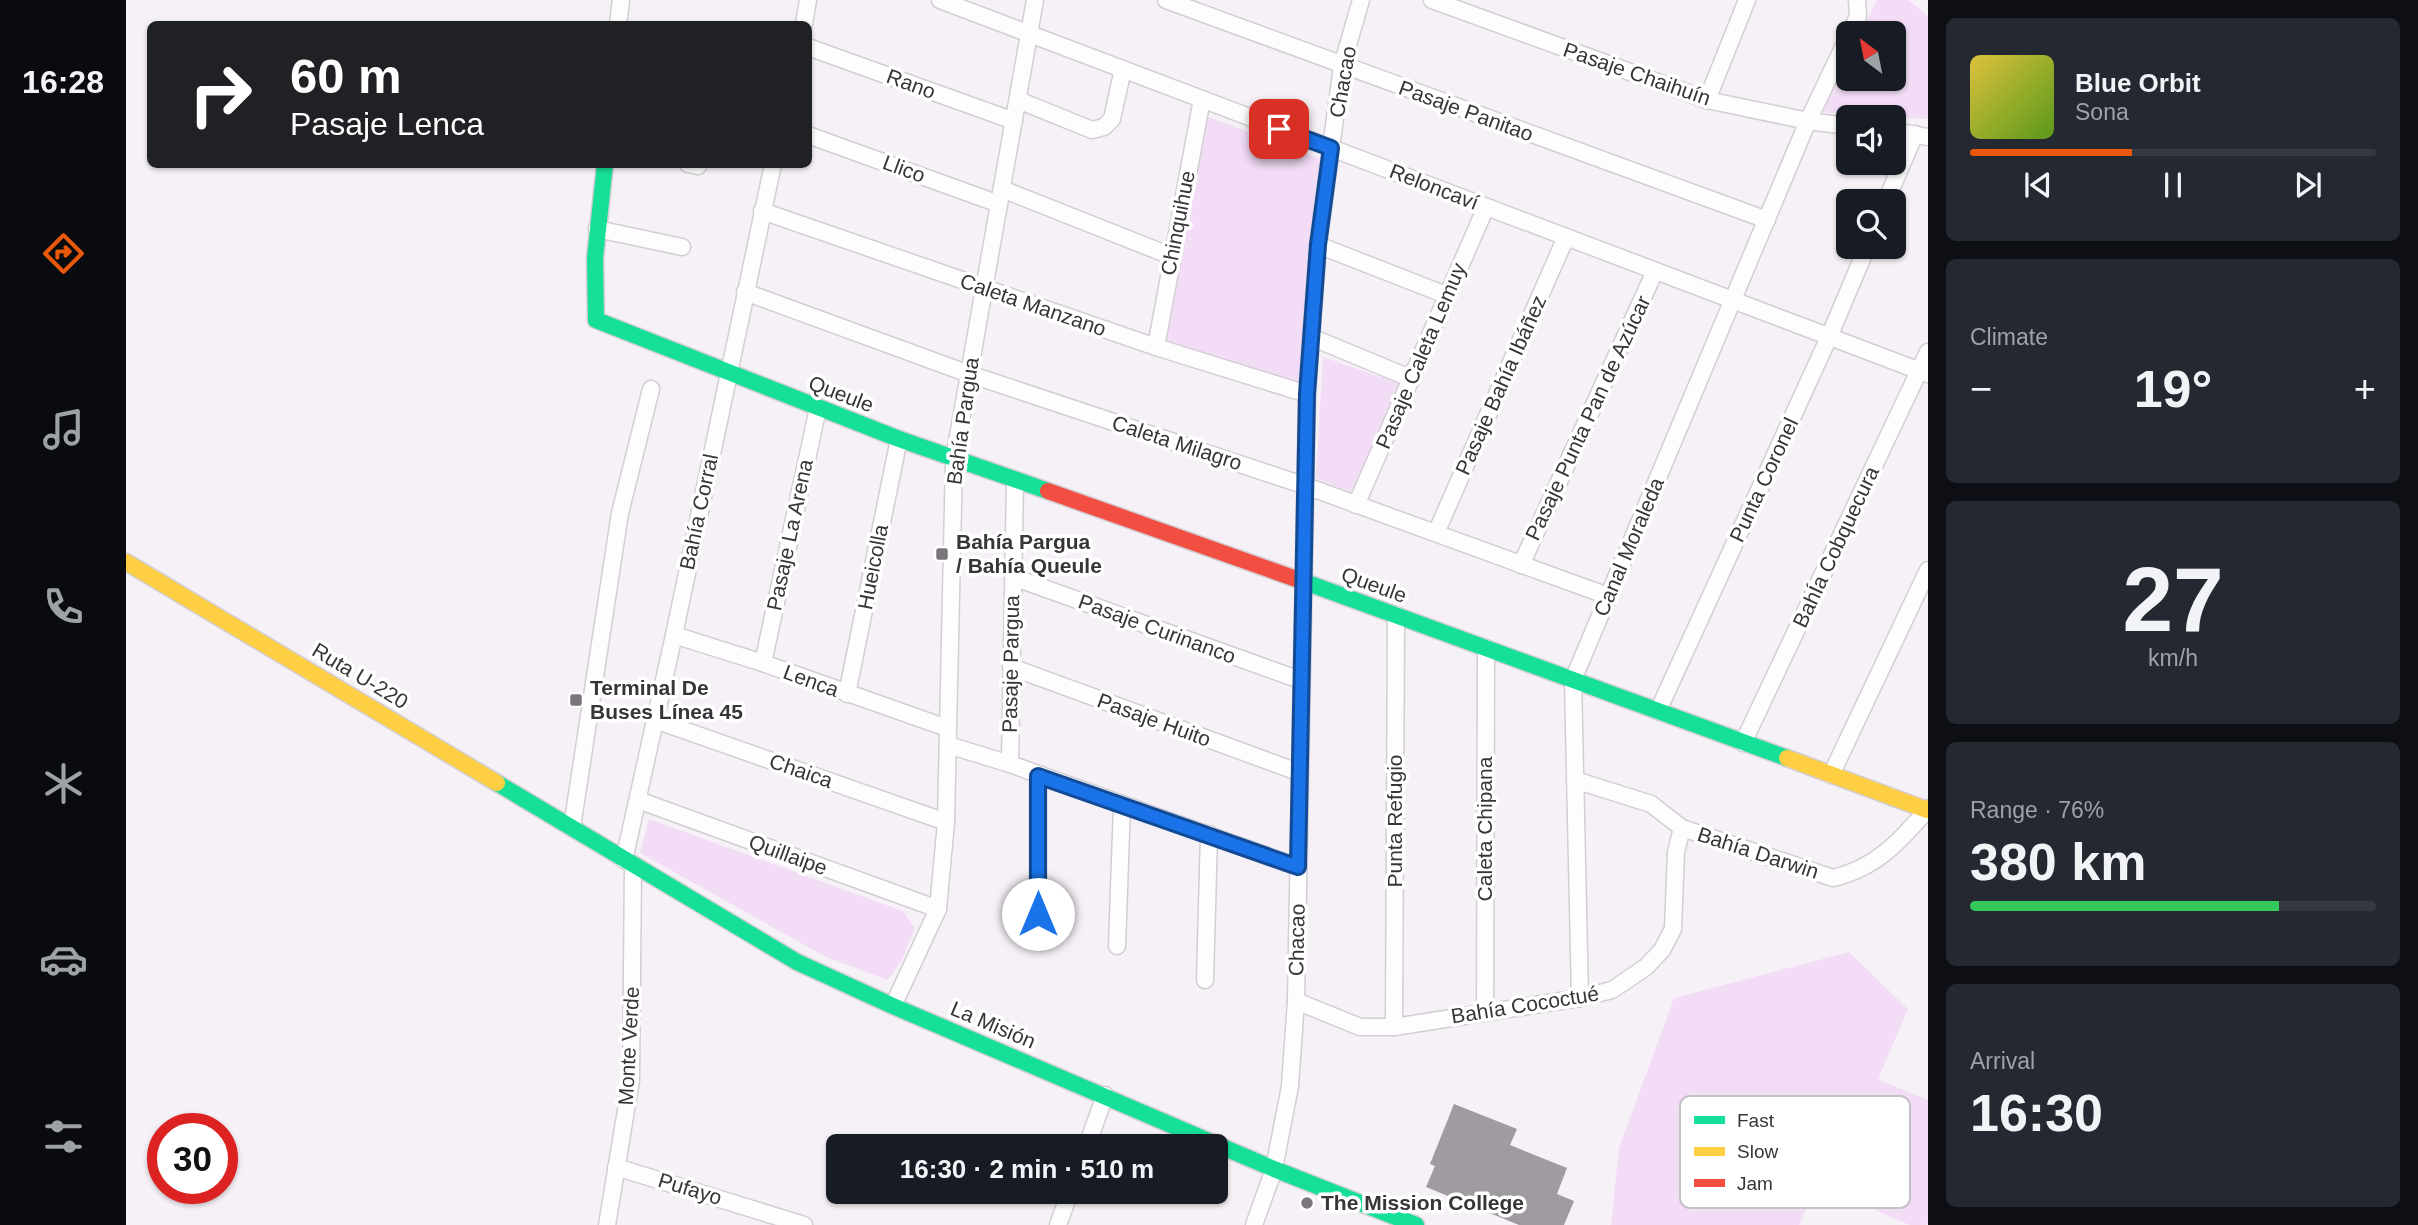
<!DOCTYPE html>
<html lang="en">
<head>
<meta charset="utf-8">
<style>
	body { margin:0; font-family:Helvetica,sans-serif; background:#242831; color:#f1f3f6; height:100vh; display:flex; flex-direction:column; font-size:26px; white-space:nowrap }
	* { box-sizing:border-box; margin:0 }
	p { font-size:23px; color:#9ea1a6 }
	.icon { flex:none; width:38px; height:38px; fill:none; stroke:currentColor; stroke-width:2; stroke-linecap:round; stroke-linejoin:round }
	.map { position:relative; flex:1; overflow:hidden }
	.sheet { display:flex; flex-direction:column; gap:18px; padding:18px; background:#0d0f14; width:490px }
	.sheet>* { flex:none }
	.hud { position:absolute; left:21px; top:21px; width:665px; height:147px; border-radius:10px; box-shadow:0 2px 5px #0004; background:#202124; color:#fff; overflow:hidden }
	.needle { width:46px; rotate:328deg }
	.fabs { position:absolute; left:1710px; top:21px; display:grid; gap:14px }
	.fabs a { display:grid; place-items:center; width:70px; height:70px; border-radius:10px; background:#171b24; box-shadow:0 2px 5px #0004; font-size:35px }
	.speed { position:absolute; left:21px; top:1113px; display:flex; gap:14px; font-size:35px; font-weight:700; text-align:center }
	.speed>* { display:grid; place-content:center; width:91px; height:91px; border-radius:50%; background:#171b24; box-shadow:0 2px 5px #0004; line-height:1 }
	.speed .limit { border:10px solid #d22; background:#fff; color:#111 }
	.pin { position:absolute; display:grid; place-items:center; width:60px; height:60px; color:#fff; margin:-30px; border-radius:14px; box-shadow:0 4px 10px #0006 }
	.me { position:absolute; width:77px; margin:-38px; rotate:0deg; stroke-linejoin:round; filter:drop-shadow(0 0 5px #0008) }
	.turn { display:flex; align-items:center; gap:24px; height:147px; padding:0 28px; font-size:32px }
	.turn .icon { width:91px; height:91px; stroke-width:2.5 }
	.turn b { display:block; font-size:49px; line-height:60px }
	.big { font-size:52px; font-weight:700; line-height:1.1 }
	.sheet .widget { flex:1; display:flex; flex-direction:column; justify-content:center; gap:10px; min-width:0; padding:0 24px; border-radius:10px; background:#242831 }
	.sheet .dial { align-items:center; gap:0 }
	.dial b { font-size:91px; line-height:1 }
	.song { display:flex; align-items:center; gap:21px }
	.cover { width:84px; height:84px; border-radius:10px; background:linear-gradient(135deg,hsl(50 70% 55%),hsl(90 70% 35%)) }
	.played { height:7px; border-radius:4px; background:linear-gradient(90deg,#ea580c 40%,#363941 40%) }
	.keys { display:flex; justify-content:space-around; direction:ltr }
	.heat { display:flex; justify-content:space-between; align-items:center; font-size:38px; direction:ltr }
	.charge { height:10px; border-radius:5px; background:linear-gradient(90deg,#34c759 76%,#363941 0) }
	.trip { position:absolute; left:700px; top:1134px; width:402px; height:70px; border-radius:10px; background:#171b24; box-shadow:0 2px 5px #0004; font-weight:700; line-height:70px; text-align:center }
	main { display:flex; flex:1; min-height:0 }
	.tab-bar { display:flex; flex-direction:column; width:126px; justify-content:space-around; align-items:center; background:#090b0e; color:#9ea1a6 }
	.tab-bar .icon { width:49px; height:49px }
	.tab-bar .active { color:#ea580c }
	.tab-bar b { font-size:32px; color:#f1f3f6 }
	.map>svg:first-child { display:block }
</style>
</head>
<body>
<main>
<nav class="tab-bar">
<b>16:28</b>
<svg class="icon active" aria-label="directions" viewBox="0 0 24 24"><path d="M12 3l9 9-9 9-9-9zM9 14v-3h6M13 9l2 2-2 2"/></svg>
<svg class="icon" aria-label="music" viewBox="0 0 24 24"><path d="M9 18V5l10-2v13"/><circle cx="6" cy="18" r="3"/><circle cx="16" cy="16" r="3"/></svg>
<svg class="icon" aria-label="phone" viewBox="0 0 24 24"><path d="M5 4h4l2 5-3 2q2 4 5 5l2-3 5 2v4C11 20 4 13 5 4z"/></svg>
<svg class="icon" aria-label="climate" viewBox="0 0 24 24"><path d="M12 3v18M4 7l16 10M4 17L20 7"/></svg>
<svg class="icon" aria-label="car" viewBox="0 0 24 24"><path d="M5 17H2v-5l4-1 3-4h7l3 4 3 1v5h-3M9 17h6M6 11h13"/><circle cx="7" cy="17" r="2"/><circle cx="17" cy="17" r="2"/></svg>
<svg class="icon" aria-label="filters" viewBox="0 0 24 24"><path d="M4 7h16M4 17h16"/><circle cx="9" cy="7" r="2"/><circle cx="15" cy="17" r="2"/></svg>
</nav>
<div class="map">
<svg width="1802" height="1225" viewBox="0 0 1802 1225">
	<rect width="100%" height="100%" fill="#f6f1f7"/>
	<g fill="#f2dcf6">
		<polygon points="1751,0 1782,0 1802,16 1802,119 1696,112 1722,59 1722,79 1768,79 1768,33 1735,33"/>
		<polygon points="1080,116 1194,159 1173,383 1039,341"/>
		<polygon points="1197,357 1275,384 1225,492 1190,478"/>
		<polygon points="523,819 777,911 789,928 776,960 762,980 700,957 514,853"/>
		<polygon points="1723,952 1782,1009 1752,1079 1802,1100 1802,1221 1800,1225 1784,1225 1691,1185 1673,1225 1485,1225 1493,1148 1548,998"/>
	</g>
	<polygon fill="#9f9ba0" points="1328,1104 1391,1129 1384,1145 1441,1168 1431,1194 1448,1201 1438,1225 1393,1225 1300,1187 1309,1166 1304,1164"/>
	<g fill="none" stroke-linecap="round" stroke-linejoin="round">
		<defs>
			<g id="street">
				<polyline points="814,0 1802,374"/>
				<polyline points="1040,0 1641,220"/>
				<polyline points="1306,0 1581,100 1682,121 1722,126"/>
				<polyline points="492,24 495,0"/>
				<polyline points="678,24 682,0"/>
				<polyline points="1724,33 1732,16 1731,0"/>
				<polyline points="682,47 888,121"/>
				<polyline points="892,100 966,130 978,127 986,119 997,69"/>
				<polyline points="1581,100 1621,0"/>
				<polyline points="1768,131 1802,137"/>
				<polyline points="682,135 873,204"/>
				<polyline points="562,164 572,166"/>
				<polyline points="876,189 1045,256"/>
				<polyline points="1760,201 1789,134"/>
				<polyline points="636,211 1030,347 1181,394"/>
				<polyline points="471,229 556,247"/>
				<polyline points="1192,245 1320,295"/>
				<polyline points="619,292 843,374 1180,486 1482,596"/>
				<polyline points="1185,337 1286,379"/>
				<polyline points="1030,347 1076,99"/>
				<polyline points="1230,505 1360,207"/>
				<polyline points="1310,533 1440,237"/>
				<polyline points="1395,565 1529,271"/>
				<polyline points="887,577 1174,680"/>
				<polyline points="548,635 637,663 821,728"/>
				<polyline points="637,663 692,408"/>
				<polyline points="885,667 1172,772"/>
				<polyline points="721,694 773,439"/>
				<polyline points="1532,711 1703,337 1741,247"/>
				<polyline points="529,720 820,822"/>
				<polyline points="1617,743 1802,352"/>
				<polyline points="822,745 884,764 1172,867"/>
				<polyline points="884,764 889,480"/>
				<polyline points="1705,775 1802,570"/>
				<path d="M 1449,780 L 1525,804 L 1556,828 L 1707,878 C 1750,868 1773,842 1801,810"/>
				<polyline points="512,800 812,909"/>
				<polyline points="446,827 494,513 525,389"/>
				<polyline points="498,860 548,635 647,164"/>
				<polyline points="912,914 912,776"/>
				<polyline points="991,946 996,804"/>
				<polyline points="1079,980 1083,834"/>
				<polyline points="1454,998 1447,680 1682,121 1722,37"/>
				<polyline points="1170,1001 1234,1027 1268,1027 1454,998 1486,990 1520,967 1536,950 1547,929 1550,852 1556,828"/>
				<polyline points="767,1006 812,909 820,822 828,459 909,0"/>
				<polyline points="1359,1011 1360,648"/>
				<polyline points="1268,1027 1270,615"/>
				<polyline points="961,1146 979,1095"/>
				<polyline points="490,1167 678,1225"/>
				<polyline points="481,1225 505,1080 507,865"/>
				<polyline points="932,1225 944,1192"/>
				<polyline points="1128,1225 1148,1169 1164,1086 1170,1001 1181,394 1192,245 1216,66 1235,0"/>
			</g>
			<g id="fast">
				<polyline points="479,164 469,258 470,320 773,439 922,491"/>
				<polyline points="1176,581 1661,758"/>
				<polyline points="371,783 671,962 767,1006 1148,1169 1290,1225"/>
			</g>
			<g id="slow">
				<polyline points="0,562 371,783"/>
				<polyline points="1661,758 1801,810 1802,808"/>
			</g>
			<polyline id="jam" points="922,491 1176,581"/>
		</defs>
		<use href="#street" stroke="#d2ced3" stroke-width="19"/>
		<use href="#fast" stroke="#d2ced3" stroke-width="19"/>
		<use href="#slow" stroke="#d2ced3" stroke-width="19"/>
		<use href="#jam" stroke="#d2ced3" stroke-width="19"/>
		<use href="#street" stroke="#fefdfe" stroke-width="16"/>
		<use href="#fast" stroke="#16e098" stroke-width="16"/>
		<use href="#slow" stroke="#ffcf43" stroke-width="16"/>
		<use href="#jam" stroke="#f24e42" stroke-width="16"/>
	</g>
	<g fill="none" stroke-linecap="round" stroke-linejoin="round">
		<defs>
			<polyline id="route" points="912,914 912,776 1172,867 1181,394 1192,245 1205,148 1153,129"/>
		</defs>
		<use href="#route" stroke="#114b97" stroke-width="18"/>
		<use href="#route" stroke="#1a73e8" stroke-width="12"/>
	</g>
	<g fill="#7a767c" stroke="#fff" stroke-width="2.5">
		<rect x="809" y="547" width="14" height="14" rx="3.5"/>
		<rect x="443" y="693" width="14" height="14" rx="3.5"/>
		<circle cx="1181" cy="1203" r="7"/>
	</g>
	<g text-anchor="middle" stroke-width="7" stroke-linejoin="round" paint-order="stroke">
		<g font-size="21" fill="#383439" stroke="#fff">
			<text transform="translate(1511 74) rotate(19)" y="7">Pasaje Chaihuín</text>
			<text transform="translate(1217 82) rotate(-80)" y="7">Chacao</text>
			<text transform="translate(785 84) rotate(20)" y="7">Rano</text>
			<text transform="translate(1340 111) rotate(20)" y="7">Pasaje Panitao</text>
			<text transform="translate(778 169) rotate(20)" y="7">Llico</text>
			<text transform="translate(1308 187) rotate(21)" y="7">Reloncaví</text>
			<text transform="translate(1052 223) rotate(-79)" y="7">Chinquihue</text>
			<text transform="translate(907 305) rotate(19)" y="7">Caleta Manzano</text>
			<text transform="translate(1295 356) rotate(-67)" y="7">Pasaje Caleta Lemuy</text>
			<text transform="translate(1375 385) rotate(-66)" y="7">Pasaje Bahía Ibáñez</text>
			<text transform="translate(715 394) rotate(21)" y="7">Queule</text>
			<text transform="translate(1462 418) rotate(-65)" y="7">Pasaje Punta Pan de Azúcar</text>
			<text transform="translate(837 421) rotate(-82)" y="7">Bahía Pargua</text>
			<text transform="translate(1051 443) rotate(18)" y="7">Caleta Milagro</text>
			<text transform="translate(1638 480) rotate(-65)" y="7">Punta Coronel</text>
			<text transform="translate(573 512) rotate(-78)" y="7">Bahía Corral</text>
			<text transform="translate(664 535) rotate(-78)" y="7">Pasaje La Arena</text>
			<text transform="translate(1503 547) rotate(-67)" y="7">Canal Moraleda</text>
			<text transform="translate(1710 547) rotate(-65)" y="7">BahÍa Cobquecura</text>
			<text transform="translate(747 567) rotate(-79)" y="7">Hueicolla</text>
			<text transform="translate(1248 585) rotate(20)" y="7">Queule</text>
			<text transform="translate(1031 629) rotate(20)" y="7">Pasaje Curinanco</text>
			<text transform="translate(885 664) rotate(-89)" y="7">Pasaje Pargua</text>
			<text transform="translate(234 676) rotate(31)" y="7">Ruta U-220</text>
			<text transform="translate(685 681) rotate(20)" y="7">Lenca</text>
			<text transform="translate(1028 720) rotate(20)" y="7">Pasaje Huito</text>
			<text transform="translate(675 771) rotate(19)" y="7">Chaica</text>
			<text transform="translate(1269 821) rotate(-90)" y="7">Punta Refugio</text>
			<text transform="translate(1359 829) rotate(-90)" y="7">Caleta Chipana</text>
			<text transform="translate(1632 853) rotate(18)" y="7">Bahía Darwin</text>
			<text transform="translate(662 855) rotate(20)" y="7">Quillaipe</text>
			<text transform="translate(1171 940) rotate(-89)" y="7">Chacao</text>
			<text transform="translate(1399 1005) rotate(-9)" y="7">Bahía Cococtué</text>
			<text transform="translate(867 1025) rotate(23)" y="7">La Misión</text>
			<text transform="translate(503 1046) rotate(-87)" y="7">Monte Verde</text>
			<text transform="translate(564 1189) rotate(17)" y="7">Pufayo</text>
		</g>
		<g font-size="21" font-weight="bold" fill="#383439" stroke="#fff" text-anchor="start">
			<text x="830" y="549">Bahía Pargua<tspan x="830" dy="24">/ Bahía Queule</tspan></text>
			<text x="464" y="695">Terminal De<tspan x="464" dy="24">Buses Línea 45</tspan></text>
			<text x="1195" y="1210">The Mission College</text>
		</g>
	</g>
	<rect x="1554" y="1096" width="230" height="112" rx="10" fill="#fff" stroke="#c3c2c4" stroke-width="2"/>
	<rect x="1568" y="1116" width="31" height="8" fill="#16e098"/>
	<rect x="1568" y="1147" width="31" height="9" fill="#ffcf43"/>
	<rect x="1568" y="1179" width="31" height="8" fill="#f24e42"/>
	<g font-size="19" fill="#383439">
		<text x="1611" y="1127">Fast</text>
		<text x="1611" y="1158">Slow</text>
		<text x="1611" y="1190">Jam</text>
	</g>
</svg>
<div class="fabs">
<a><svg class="needle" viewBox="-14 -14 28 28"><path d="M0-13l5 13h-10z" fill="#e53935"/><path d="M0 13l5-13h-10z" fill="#9ea1a6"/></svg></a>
<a><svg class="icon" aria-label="sound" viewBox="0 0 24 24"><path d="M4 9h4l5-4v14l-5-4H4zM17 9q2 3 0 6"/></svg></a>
<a><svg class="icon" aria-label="search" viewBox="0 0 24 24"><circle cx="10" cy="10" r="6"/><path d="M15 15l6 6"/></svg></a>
</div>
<div class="speed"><div class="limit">30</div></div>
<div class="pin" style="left:1153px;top:129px;background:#d93025"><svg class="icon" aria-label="arrive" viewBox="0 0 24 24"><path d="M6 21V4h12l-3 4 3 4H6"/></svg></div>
<svg class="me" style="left:912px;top:914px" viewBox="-20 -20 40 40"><circle r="19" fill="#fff"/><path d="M0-13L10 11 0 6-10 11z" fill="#1a73e8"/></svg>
<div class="trip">16:30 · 2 min · 510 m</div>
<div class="hud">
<div class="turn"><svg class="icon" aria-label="right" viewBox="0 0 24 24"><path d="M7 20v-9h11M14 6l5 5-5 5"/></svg><div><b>60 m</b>Pasaje Lenca</div></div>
</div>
</div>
<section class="sheet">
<div class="widget">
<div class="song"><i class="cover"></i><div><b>Blue Orbit</b><p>Sona</p></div></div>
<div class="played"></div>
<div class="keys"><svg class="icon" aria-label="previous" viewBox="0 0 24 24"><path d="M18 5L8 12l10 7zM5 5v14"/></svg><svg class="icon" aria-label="pause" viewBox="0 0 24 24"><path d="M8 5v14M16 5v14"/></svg><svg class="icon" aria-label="next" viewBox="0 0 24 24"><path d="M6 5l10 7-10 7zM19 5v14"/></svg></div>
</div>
<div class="widget"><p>Climate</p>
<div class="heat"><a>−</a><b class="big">19°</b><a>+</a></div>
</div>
<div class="widget dial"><b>27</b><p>km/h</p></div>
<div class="widget"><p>Range · 76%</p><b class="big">380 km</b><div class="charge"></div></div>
<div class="widget"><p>Arrival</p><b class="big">16:30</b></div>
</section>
</main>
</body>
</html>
